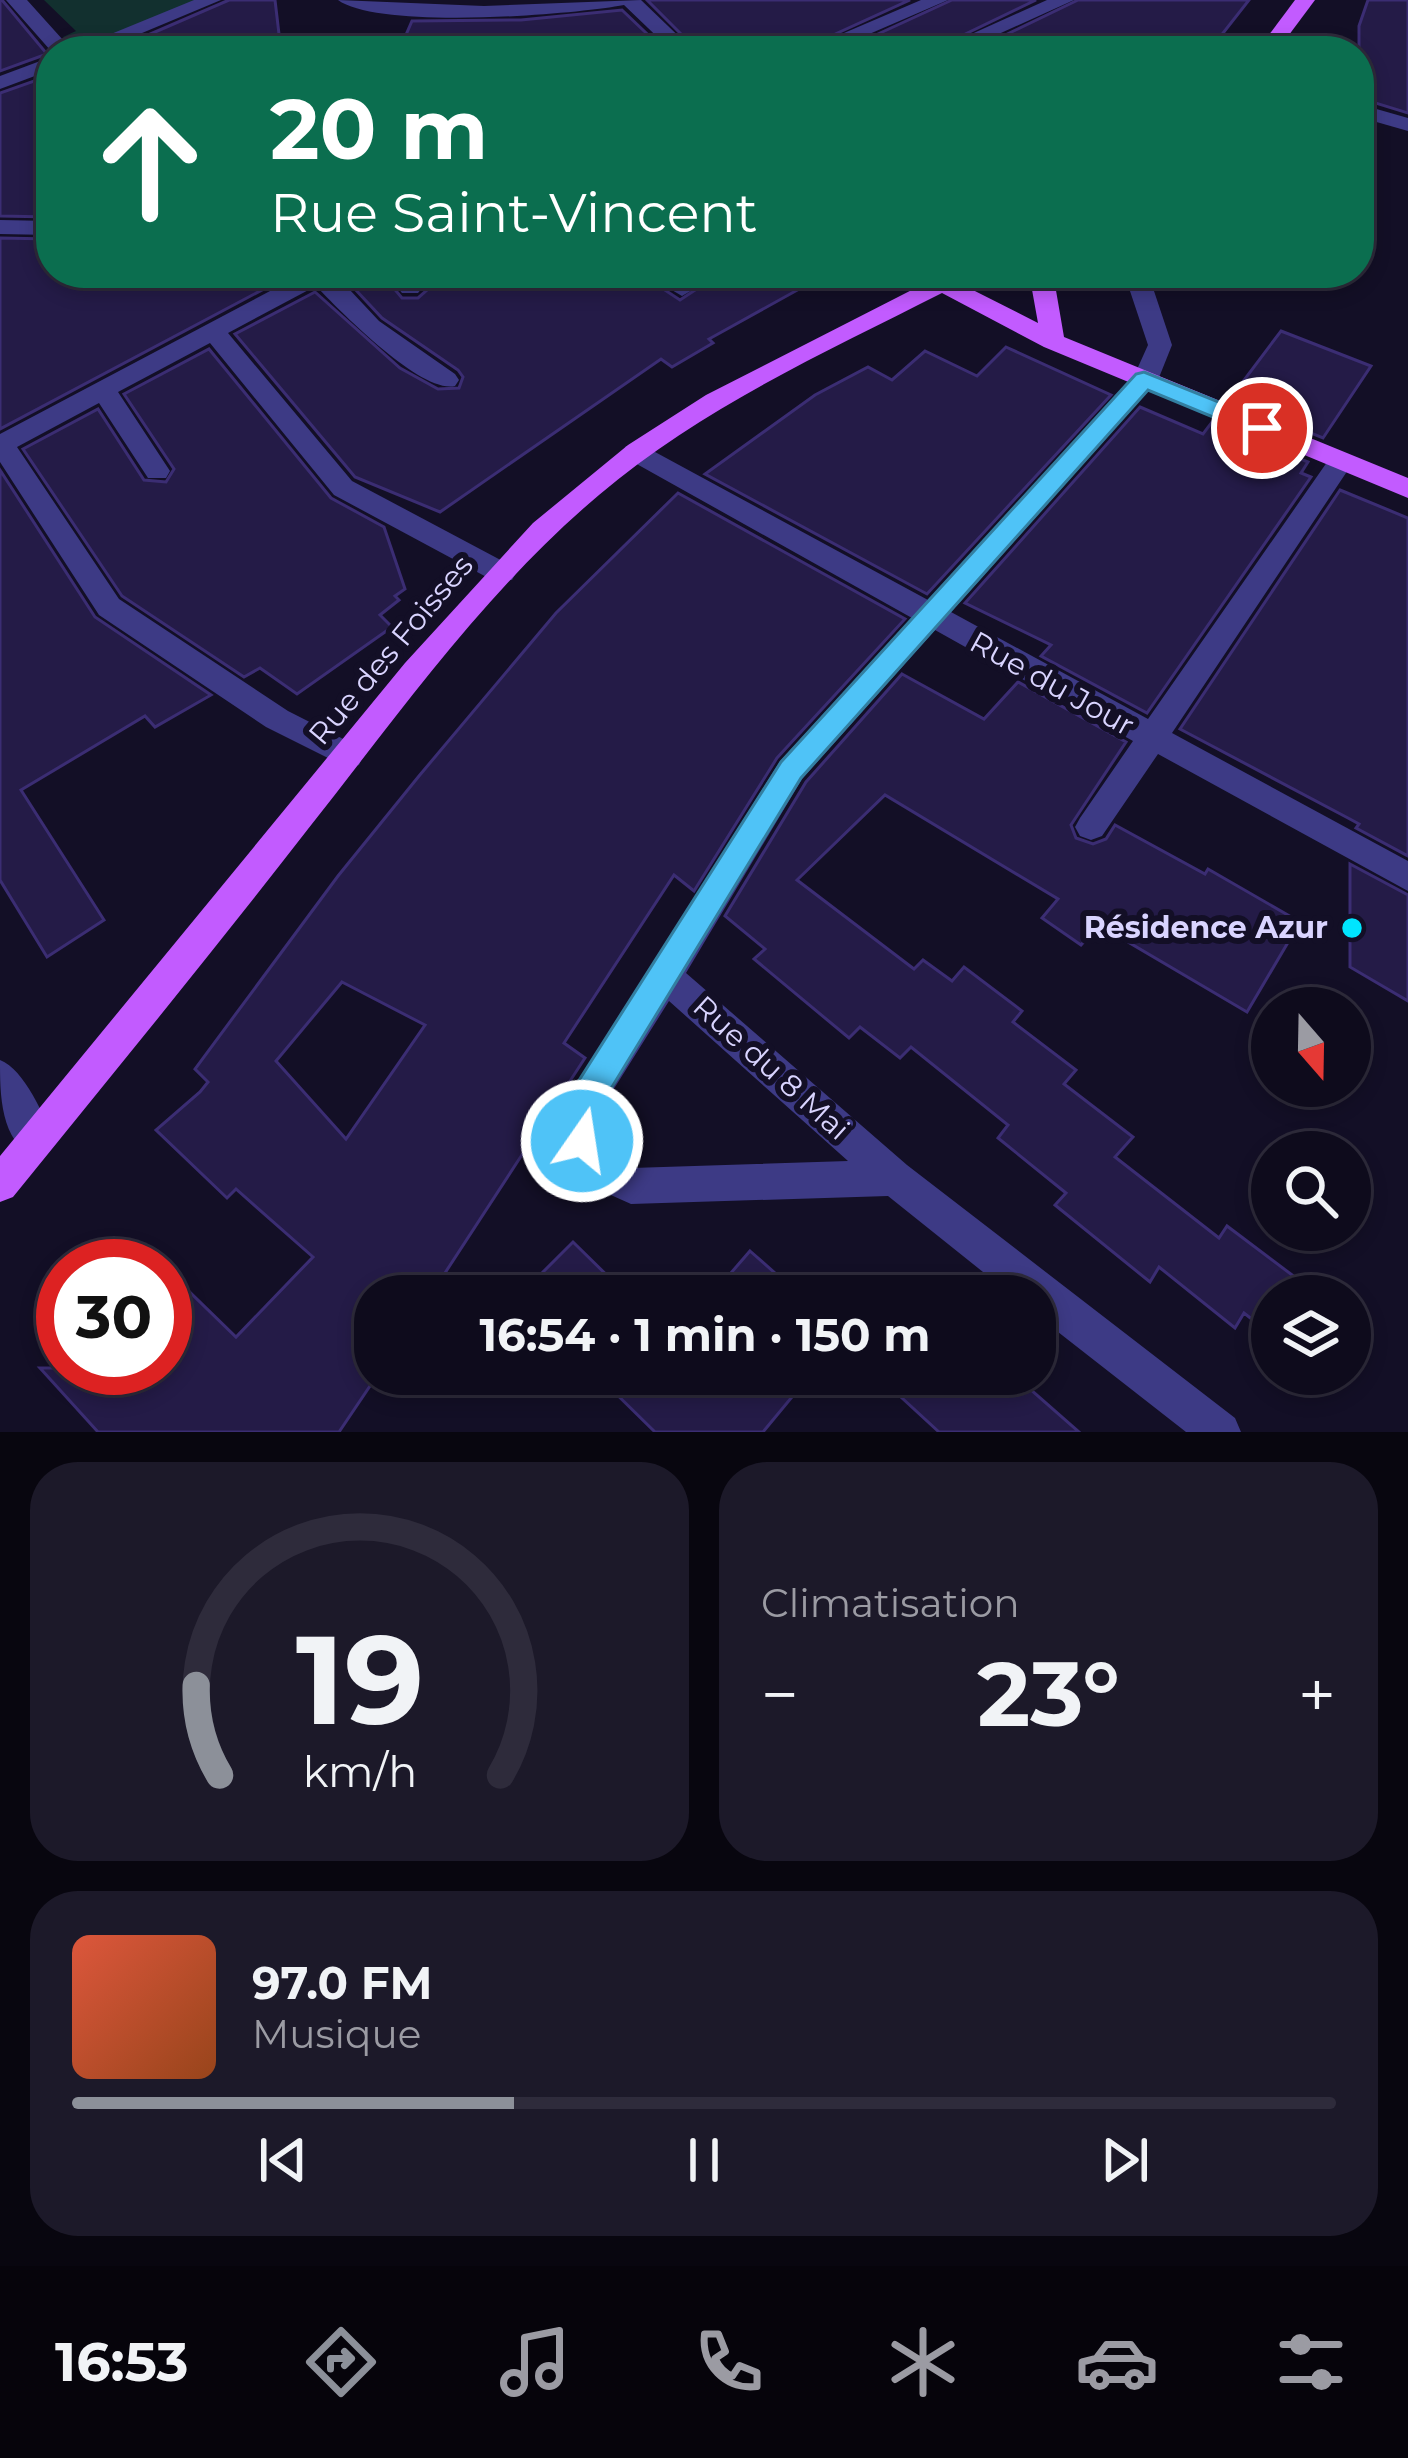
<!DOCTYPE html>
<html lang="fr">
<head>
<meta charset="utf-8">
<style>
	body { margin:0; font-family:Montserrat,sans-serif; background:#1c1929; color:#f1f3f6; height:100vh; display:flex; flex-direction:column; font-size:45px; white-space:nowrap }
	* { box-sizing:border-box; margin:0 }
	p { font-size:39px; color:#9b9ba3 }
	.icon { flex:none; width:66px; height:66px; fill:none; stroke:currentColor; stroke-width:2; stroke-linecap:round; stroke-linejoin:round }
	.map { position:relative; height:1432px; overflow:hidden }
	.drawer { display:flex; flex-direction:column; gap:30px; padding:30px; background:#08060f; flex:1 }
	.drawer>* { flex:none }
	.hud { position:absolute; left:36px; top:36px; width:1338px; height:252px; border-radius:48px; box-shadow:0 6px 18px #0003,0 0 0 3px #2e2b3b; background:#0b6e4f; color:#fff; overflow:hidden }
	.needle { width:78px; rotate:160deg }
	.tools { position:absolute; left:1251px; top:987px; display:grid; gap:24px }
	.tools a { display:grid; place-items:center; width:120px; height:120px; border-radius:50%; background:#0e0b1c; box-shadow:0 6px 18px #0003,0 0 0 3px #2e2b3b; font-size:60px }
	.speed { position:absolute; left:36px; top:1239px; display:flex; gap:24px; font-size:60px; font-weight:700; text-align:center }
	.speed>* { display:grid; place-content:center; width:156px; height:156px; border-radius:50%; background:#0e0b1c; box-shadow:0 6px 18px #0003,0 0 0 3px #2e2b3b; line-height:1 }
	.speed .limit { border:18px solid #d22; background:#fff; color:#111 }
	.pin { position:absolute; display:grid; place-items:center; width:102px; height:102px; color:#fff; margin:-51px; border:6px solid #fff; border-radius:50%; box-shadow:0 3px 12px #0007 }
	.me { position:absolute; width:132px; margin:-66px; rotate:13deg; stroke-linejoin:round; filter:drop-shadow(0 0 9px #0008) }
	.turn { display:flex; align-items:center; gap:42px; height:252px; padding:0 36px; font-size:54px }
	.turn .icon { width:156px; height:156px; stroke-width:2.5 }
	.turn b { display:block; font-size:84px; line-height:102px }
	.big { font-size:90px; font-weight:700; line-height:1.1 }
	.drawer .widget { flex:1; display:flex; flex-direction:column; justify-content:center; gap:18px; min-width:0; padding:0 42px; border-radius:48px; background:#1c1929 }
	.drawer .dial { align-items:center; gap:0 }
	.dial svg { height:312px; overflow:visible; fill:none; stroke:#2e2b3b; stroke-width:7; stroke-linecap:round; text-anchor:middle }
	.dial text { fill:#f1f3f6; stroke:none }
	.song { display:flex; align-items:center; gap:36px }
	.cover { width:144px; height:144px; border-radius:18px; background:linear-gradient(135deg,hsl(10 70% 55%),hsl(20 70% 35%)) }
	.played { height:12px; border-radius:6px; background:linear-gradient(90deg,#8c9099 35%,#2e2b3b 35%) }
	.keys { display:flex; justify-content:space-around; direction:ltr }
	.heat { display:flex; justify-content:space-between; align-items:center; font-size:66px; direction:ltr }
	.drawer .tiles { flex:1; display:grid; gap:30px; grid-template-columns:1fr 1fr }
	.widget:last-child { grid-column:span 2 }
	.trip { position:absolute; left:354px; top:1275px; width:702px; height:120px; border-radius:48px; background:#0e0b1c; box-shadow:0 6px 18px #0003,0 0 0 3px #2e2b3b; font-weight:700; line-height:120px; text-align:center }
	.tabs { display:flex; height:192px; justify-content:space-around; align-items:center; background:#06040b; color:#9b9ba3 }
	.tabs .icon { width:84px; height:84px }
	.tabs .selected { color:#8c9099 }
	.tabs b { font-size:54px; color:#f1f3f6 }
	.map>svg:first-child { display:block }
</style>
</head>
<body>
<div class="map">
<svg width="1408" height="1432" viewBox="0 0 1408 1432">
	<rect width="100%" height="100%" fill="#130f26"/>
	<polygon fill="#12302f" points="44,0 205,0 74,50 63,37 76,31"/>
	<g fill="#241b47" stroke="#3b2d73" stroke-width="3" fill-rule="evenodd">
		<polygon points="0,0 2,0 47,54 0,71"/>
		<polygon points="229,0 275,0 281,51 111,51"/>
		<polygon points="647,0 910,0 798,51 698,51"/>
		<polygon points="952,0 1036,0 930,51 841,51"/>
		<polygon points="1078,0 1249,0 1209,51 1091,51 1058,37 1031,51 972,51"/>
		<polygon points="1368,0 1408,0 1408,113 1359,98 1359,26"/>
		<polygon points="622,10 665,51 399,51 412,21 521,20"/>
		<polygon points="51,75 51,217 0,216 0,93"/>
		<polygon points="0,238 51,239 51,273 294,273 0,429"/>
		<polygon points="340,273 381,273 402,298 418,298 426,291 416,273 639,273 680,300 698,288 680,273 828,273 709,339 713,343 672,367 661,359 440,512 355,477 235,334 315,292 400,368 438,389 459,388 463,377 458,370 382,318"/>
		<polygon points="1281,331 1371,366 1323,438 1229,400"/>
		<polygon points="1006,347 1111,395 927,594 705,474 815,395 868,367 892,380 925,351 977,376"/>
		<polygon points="209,349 331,498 384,527 405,589 395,596 399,600 380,615 392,627 297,694 260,668 244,677 122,596 23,449 98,409 144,480 166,482 174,469 124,394"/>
		<polygon points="1140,407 1203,434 1212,422 1308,462 1301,473 1311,477 1147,713 1041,656 1051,645 965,603"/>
		<polygon points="0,470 95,617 211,695 155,727 145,716 21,790 104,920 47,957 0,880"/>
		<polygon points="1340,490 1408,518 1408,856 1356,828 1359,824 1348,818 1180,729"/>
		<path d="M 678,493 L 905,619 L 777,758 L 694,891 L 674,875 L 564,1043 L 585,1058 L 430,1296 L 375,1296 L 378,1374 L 339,1432 L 98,1432 L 40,1368 L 165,1368 L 165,1268 L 236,1337 L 313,1257 L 236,1189 L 227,1198 L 156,1130 L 200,1092 L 208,1082 L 195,1069 L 338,876 L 419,776 L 556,613 ZM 342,982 L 425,1025 L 346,1139 L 276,1061 Z"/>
		<polygon points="902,674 984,719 1018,682 1126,742 1071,825 1076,838 1093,844 1106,839 1115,825 1205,874 1208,869 1300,922 1247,1012 1099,925 1081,945 1042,918 1058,899 885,795 797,880 914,969 923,960 952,981 964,967 1022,1011 1013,1022 1076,1070 1064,1084 1133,1137 1115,1157 1219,1238 1227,1226 1320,1296 1272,1296 1272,1335 1244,1313 1235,1328 1159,1267 1150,1282 1055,1205 1066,1193 998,1138 1008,1125 911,1047 900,1058 860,1027 849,1038 754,959 765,949 725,916 806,782"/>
		<polygon points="1350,864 1408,895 1408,1001 1350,967"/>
		<polygon points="573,1242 628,1296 519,1296"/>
		<polygon points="750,1251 801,1296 711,1296"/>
		<polygon points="596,1374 811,1374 763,1432 655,1432"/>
		<polygon points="876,1374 1013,1374 1079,1432 939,1432"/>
	</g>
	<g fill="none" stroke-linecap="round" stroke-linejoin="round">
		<g fill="#3d3a85" fill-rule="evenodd">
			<polygon points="6,0 27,0 72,50 194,0 221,0 99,51 51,51"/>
			<path d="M 338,0 L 484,6 L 641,0 L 694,51 L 672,51 L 624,5 C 571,15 379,30 338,0 Z"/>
			<polygon points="921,0 948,0 830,51 802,51"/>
			<polygon points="1047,0 1074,0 961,51 934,51"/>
			<polygon points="51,57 51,70 0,89 0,76"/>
			<polygon points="1359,104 1408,118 1408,131 1359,117"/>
			<polygon points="0,220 51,221 51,235 0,234"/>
			<path d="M 304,273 L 334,273 L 379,321 L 455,374 L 459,380 L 455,386 C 421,394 340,311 316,286 L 228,333 L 352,481 L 512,566 L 516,573 L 512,580 L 492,580 L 334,495 L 210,343 L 118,392 L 170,471 L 166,478 L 148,478 L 99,403 L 17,447 L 119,599 L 288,711 L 359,747 L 363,756 L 359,765 L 348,768 L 266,727 L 99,615 L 0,462 L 0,434 Z"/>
			<polygon points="385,273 410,273 422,288 418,293 402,293"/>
			<polygon points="643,273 672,273 694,289 682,296"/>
			<polygon points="910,273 940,273 955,284 943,291"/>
			<path d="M 1124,273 L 1148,273 L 1172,345 L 1158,380 L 951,612 L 1148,719 L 1332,455 L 1350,455 L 1354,461 L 1350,467 L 1172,733 L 1408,861 L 1408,891 L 1158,754 L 1102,836 L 1091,840 L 1080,836 L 1075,827 L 1080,818 L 1133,741 L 935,630 L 802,779 L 686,973 L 907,1165 L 1235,1418 L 1241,1432 L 1186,1432 L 1035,1314 L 1035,1296 L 1013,1296 L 888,1196 L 631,1204 L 575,1179 L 558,1116 L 780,761 L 912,618 L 626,458 L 622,452 L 626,446 L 644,446 L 928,600 L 1134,376 L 1148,345 ZM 669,1001 L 848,1161 L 632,1168 L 603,1155 L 595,1119 Z"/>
			<path d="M 0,1060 C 25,1070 44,1116 54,1140 L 49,1152 L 36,1158 C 0,1142 0,1094 0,1060 Z"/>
		</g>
		<g fill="#c25bff" fill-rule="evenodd">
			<polygon points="1295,0 1315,0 1277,51 1257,51"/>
			<path d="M 945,273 L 976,273 L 961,284 L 1038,323 L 1029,273 L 1053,273 L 1064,337 L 1408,478 L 1408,498 L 1044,347 L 942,293 C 824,353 701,408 599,495 C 486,590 399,714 308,829 C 212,953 112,1075 13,1197 L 0,1202 L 0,1156 L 405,663 L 533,523 L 628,445 L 706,395 Z"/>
		</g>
	</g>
	<polygon fill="#4fc3f7" stroke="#337fa1" stroke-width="3" points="1144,372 1271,423 1274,428 1271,434 1254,434 1148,390 801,778 593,1118 599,1141 594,1152 582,1157 570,1152 560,1115 564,1104 781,762 1136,374"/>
	<circle fill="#00e5ff" stroke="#130f26" stroke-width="4.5" cx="1352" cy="928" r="12"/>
	<g text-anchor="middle" stroke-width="12" stroke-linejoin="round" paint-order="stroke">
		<g font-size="30" fill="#d9d4ff" stroke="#130f26">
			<text transform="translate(391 650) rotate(-50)" y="10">Rue des Foisses</text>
			<text transform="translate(1052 684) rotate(29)" y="10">Rue du Jour</text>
			<text transform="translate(771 1068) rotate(42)" y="10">Rue du 8 Mai</text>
		</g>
		<g font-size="30" font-weight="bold" fill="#d9d4ff" stroke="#130f26" text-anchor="end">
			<text x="1328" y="938">Résidence Azur</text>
		</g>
	</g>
</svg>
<div class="tools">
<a><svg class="needle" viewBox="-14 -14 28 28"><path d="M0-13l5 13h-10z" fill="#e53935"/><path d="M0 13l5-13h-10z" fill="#9b9ba3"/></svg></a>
<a><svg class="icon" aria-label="search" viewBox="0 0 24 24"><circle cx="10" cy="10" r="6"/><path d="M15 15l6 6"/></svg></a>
<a><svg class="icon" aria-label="layers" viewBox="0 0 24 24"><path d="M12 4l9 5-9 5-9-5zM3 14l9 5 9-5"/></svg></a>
</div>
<div class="speed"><div class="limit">30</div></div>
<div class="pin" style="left:1262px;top:428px;background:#d93025"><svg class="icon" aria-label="arrive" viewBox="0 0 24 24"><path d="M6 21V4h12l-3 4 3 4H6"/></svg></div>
<svg class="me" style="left:582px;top:1141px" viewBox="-20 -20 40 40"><circle r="17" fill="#4fc3f7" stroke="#fff" stroke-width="3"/><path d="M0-11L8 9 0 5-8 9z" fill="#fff"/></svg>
<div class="trip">16:54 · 1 min · 150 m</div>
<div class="hud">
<div class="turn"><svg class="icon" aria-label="ahead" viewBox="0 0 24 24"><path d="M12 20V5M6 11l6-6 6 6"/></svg><div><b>20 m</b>Rue Saint-Vincent</div></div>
</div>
</div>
<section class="drawer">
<div class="tiles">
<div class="widget dial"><svg viewBox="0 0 100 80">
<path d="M14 69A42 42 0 1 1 86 69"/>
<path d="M14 69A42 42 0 0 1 8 46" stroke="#8c9099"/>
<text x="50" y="56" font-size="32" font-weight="700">19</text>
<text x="50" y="72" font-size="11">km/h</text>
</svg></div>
<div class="widget"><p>Climatisation</p>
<div class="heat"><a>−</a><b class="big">23°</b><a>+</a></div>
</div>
<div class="widget">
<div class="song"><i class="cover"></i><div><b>97.0 FM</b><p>Musique</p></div></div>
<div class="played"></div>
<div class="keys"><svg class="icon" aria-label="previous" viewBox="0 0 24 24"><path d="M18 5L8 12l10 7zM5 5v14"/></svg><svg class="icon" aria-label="pause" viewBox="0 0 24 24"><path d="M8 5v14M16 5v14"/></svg><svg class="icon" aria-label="next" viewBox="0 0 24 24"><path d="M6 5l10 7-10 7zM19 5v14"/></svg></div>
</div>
</div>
</section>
<nav class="tabs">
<b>16:53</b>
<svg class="icon selected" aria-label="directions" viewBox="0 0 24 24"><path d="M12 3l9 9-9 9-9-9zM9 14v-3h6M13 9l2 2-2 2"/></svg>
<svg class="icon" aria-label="music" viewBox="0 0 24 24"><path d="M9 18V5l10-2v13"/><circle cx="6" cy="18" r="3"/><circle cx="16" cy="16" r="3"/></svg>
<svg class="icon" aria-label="phone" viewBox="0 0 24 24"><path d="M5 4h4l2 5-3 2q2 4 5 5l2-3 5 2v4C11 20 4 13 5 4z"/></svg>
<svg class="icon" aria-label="climate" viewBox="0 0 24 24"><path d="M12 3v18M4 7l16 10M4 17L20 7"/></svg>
<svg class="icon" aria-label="car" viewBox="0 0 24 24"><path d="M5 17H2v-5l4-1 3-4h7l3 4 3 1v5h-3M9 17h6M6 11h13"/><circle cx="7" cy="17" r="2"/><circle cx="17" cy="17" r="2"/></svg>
<svg class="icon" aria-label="filters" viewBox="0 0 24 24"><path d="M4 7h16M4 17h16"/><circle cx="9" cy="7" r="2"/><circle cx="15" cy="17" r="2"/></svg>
</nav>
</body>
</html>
